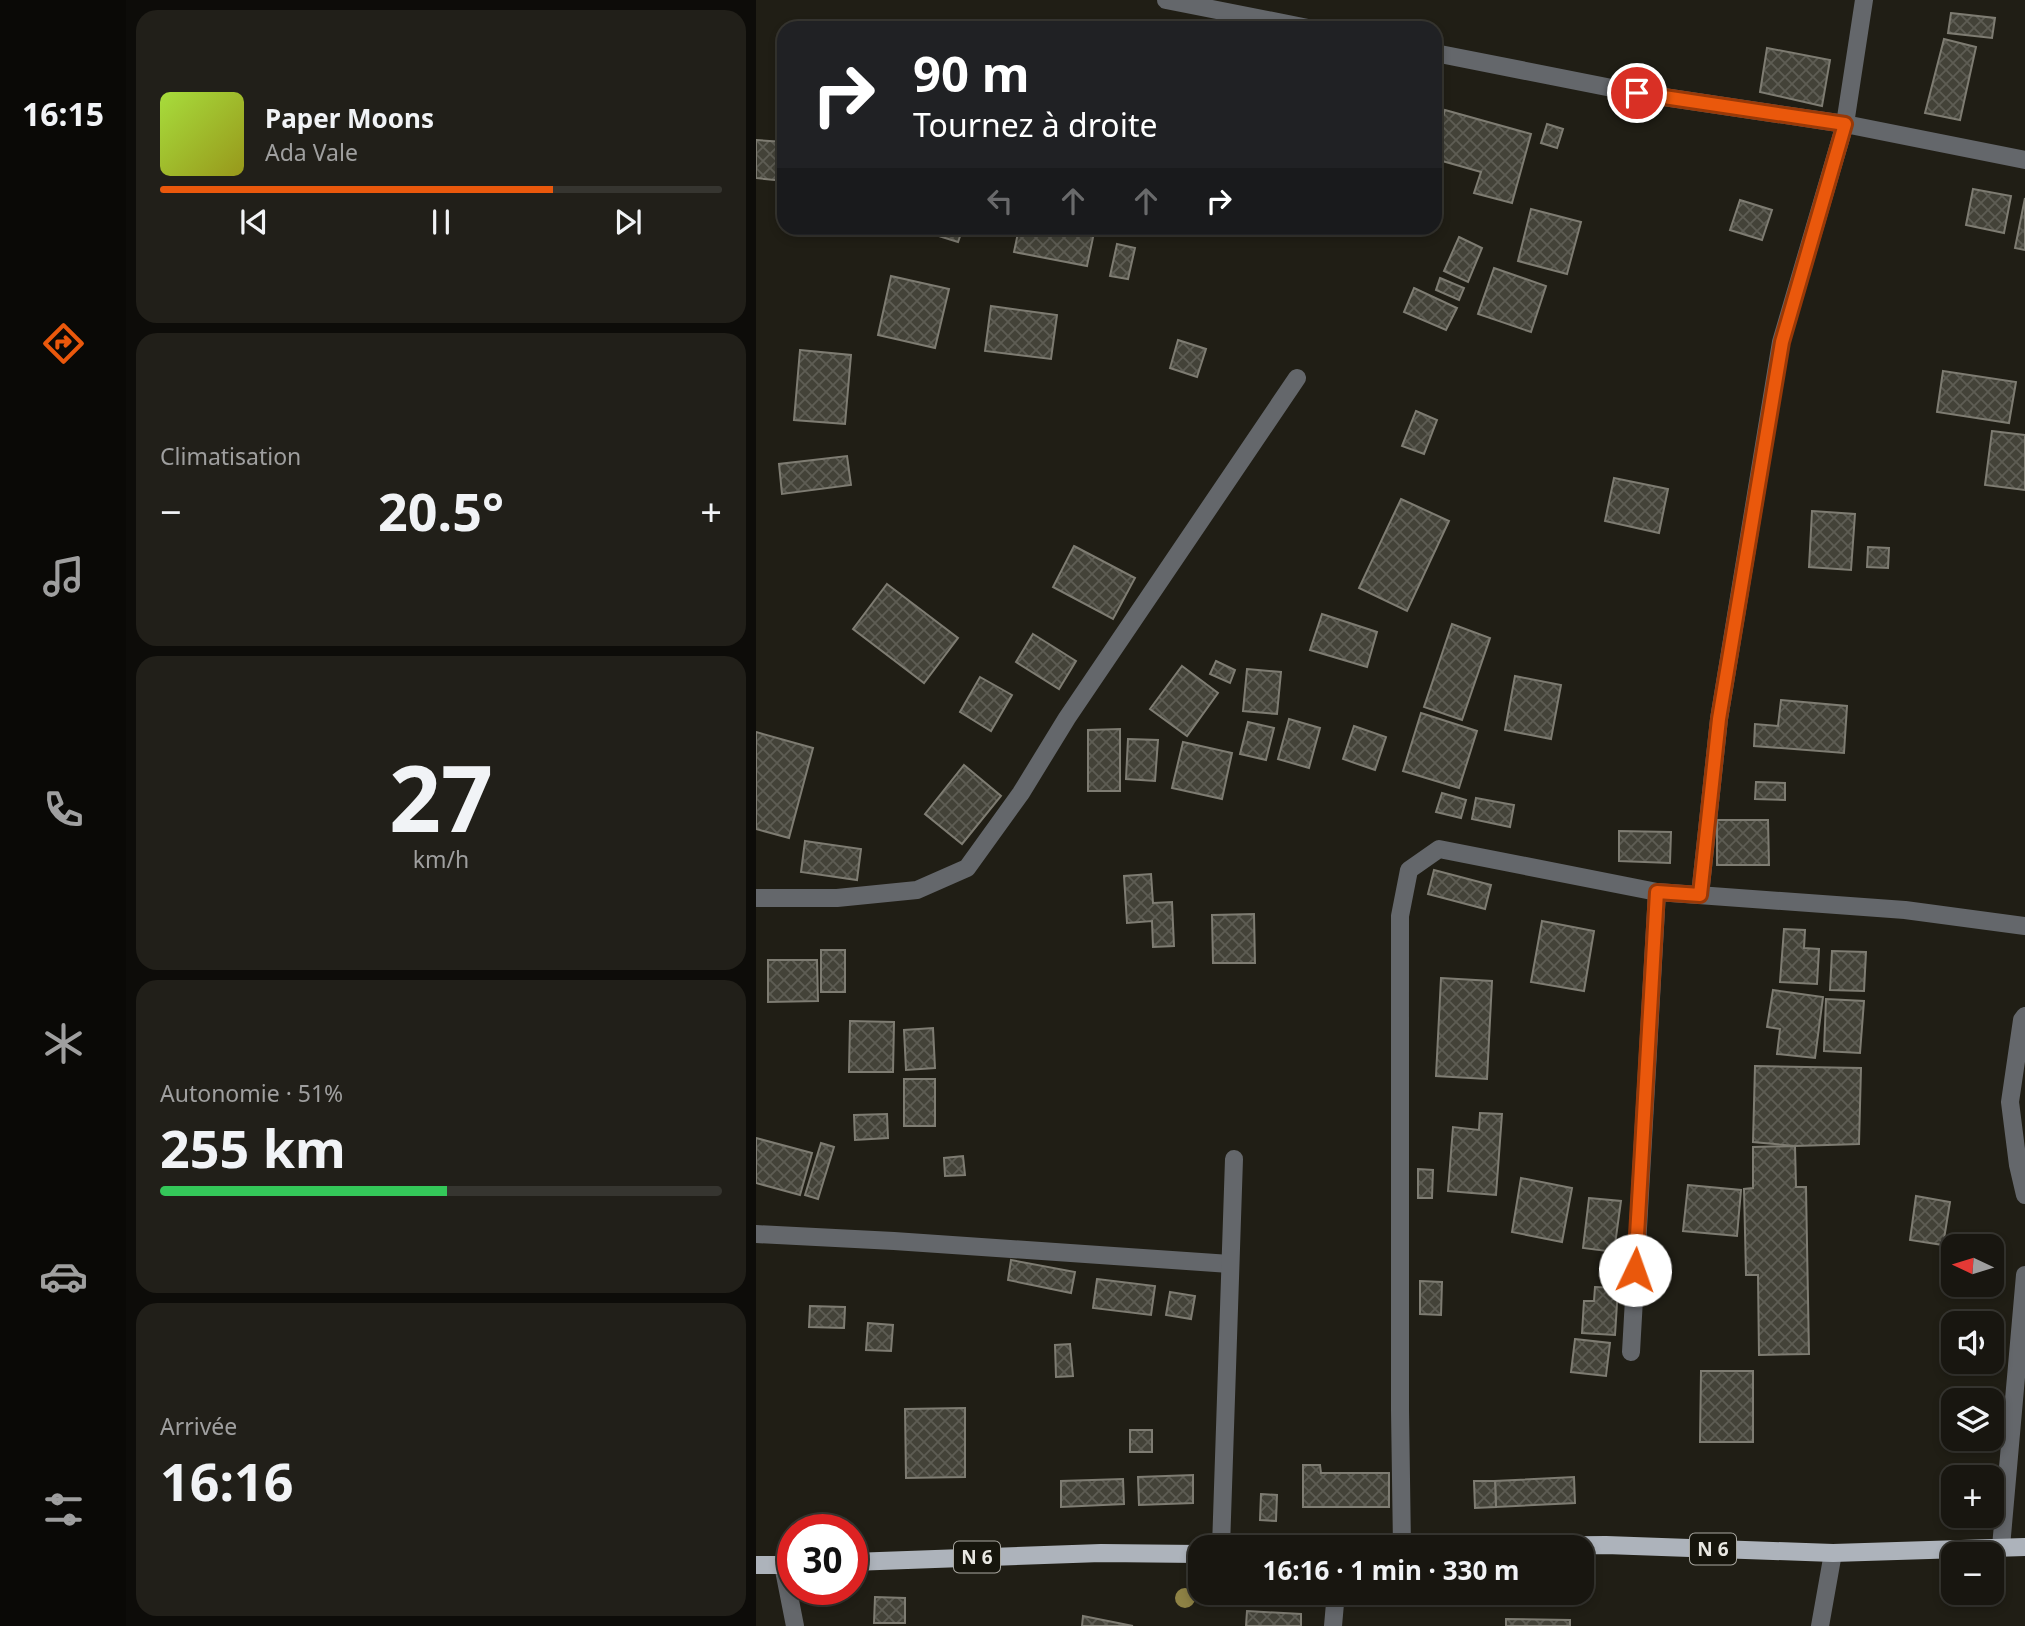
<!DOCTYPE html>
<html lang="fr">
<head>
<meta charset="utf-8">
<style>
	body { margin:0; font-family:"Noto Sans",sans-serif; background:#211f19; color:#f1f3f6; height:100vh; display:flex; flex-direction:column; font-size:26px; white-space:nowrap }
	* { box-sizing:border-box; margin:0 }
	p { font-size:23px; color:#9f9f9f }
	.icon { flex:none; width:38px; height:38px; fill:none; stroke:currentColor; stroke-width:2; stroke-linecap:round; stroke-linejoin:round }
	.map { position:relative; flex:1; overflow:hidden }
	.details { display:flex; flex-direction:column; gap:10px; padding:10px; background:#0d0c09; width:630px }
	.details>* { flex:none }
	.hud { position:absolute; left:21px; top:21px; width:665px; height:214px; border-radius:21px; box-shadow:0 4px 10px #0003,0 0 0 2px #363530; background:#202124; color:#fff; overflow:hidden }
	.needle { width:46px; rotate:274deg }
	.fabs { position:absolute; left:1185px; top:1234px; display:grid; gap:14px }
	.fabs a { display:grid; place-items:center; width:63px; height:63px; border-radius:14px; background:#181610; box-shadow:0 4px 10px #0003,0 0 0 2px #363530; font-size:35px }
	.speed { position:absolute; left:21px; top:1514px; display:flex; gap:14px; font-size:35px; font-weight:700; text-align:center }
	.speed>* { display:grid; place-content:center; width:91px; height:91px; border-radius:50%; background:#181610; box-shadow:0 4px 10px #0003,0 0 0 2px #363530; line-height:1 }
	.speed .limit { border:10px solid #d22; background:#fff; color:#111 }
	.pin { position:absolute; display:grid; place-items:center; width:60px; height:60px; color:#fff; margin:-30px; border:4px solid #fff; border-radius:50%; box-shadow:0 2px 7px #0007 }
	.me { position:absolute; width:77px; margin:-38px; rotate:3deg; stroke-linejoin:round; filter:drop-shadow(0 0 5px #0008) }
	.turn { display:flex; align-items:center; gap:24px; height:147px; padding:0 21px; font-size:32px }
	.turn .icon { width:91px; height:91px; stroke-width:2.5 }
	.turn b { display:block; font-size:49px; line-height:60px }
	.lanes { display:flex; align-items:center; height:66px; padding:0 21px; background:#0003; justify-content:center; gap:35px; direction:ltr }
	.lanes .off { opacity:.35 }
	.big { font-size:52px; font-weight:700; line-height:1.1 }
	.details .tile { flex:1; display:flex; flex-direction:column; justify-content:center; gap:10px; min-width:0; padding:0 24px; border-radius:21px; background:#211f19 }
	.details .dial { align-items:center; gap:0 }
	.dial b { font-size:91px; line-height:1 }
	.song { display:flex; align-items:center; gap:21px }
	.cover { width:84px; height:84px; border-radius:10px; background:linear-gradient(135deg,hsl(80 70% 55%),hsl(60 70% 35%)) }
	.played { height:7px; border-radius:4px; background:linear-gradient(90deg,#ea580c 70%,#363530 70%) }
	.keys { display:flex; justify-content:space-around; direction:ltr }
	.heat { display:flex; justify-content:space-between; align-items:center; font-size:38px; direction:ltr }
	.charge { height:10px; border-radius:5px; background:linear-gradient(90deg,#34c759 51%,#363530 0) }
	.trip { position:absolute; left:432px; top:1535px; width:406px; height:70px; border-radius:21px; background:#181610; box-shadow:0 4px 10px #0003,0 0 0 2px #363530; font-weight:700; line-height:70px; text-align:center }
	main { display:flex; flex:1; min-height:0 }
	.tab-bar { display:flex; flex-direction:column; width:126px; justify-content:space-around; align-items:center; background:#0a0906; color:#9f9f9f }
	.tab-bar .icon { width:49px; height:49px }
	.tab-bar .on { color:#ea580c }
	.tab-bar b { font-size:32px; color:#f1f3f6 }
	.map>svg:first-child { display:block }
</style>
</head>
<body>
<main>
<nav class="tab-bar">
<b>16:15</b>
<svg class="icon on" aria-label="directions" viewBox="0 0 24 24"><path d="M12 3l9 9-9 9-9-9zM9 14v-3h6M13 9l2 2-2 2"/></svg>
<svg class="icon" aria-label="music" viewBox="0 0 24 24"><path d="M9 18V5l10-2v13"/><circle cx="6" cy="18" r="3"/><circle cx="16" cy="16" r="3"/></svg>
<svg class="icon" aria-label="phone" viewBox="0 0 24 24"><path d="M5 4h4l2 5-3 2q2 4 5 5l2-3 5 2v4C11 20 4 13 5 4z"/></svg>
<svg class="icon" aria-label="climate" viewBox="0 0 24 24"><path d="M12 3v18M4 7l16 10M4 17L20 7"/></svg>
<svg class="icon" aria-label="car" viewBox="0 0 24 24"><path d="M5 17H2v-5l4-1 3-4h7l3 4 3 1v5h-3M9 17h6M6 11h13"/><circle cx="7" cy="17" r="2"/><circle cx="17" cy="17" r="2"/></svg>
<svg class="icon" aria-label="filters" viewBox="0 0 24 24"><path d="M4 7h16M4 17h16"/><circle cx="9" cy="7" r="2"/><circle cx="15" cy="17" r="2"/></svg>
</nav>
<section class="details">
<div class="tile">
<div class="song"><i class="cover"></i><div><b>Paper Moons</b><p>Ada Vale</p></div></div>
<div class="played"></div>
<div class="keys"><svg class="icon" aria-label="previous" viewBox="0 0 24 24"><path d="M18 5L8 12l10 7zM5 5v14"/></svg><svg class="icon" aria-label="pause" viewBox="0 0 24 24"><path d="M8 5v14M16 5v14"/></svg><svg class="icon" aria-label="next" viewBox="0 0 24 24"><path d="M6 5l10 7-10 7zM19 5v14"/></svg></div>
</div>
<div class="tile"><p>Climatisation</p>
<div class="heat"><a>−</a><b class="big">20.5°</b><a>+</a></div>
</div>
<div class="tile dial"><b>27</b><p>km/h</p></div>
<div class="tile"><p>Autonomie · 51%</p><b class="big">255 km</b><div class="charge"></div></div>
<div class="tile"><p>Arrivée</p><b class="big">16:16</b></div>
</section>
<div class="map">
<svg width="1269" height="1626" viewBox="0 0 1269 1626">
	<defs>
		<pattern id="building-cross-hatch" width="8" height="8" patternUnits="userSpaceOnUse" patternTransform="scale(1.75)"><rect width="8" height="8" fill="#434238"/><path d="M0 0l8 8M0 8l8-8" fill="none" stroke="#5e5d54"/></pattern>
	</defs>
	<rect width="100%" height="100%" fill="#201e15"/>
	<g fill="url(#building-cross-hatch)" stroke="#7e7c72" stroke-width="2">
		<polygon points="1195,13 1239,18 1236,38 1192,33"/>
		<polygon points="1188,39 1220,47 1204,120 1169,113"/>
		<polygon points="1011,48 1074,60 1066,106 1004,92"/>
		<polygon points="689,110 775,134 756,203 718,193 725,172 679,159 679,144"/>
		<polygon points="791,124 807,129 801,148 785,143"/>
		<polygon points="0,140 28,142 28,181 0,178"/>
		<polygon points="1217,189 1255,196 1248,233 1210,225"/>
		<polygon points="1269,198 1269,250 1259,248"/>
		<polygon points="984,200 1016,210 1006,240 974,230"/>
		<polygon points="775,209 825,222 811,274 762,261"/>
		<polygon points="157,228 207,228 202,242"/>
		<polygon points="263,228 339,228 331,266 258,252"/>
		<polygon points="703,237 726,248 712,282 688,271"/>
		<polygon points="361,244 379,248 372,279 354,276"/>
		<polygon points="738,268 790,286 775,332 722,314"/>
		<polygon points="135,276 193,289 179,348 122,335"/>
		<polygon points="684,278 708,288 703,300 680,290"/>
		<polygon points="658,288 701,308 690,330 648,312"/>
		<polygon points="235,306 301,315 295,359 229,351"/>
		<polygon points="422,340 450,349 441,377 414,368"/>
		<polygon points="44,350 95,355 89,424 38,420"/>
		<polygon points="1187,371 1260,382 1253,423 1181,412"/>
		<polygon points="660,411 681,420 668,454 646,446"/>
		<polygon points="1236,431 1269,435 1269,490 1229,485"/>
		<polygon points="91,456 95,485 26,494 23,464"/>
		<polygon points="858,478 912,489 903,533 849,521"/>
		<polygon points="645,499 693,521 651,611 603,588"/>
		<polygon points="1056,511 1099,514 1095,570 1053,567"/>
		<polygon points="318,546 379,578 357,619 297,587"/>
		<polygon points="1112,547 1133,548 1132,568 1111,567"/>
		<polygon points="131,584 202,638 168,683 97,629"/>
		<polygon points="566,614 621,632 611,667 554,650"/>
		<polygon points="696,624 734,638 706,720 668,707"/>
		<polygon points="277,634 320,661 303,689 260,662"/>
		<polygon points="460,661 479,670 474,683 454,674"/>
		<polygon points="426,666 462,693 431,736 394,709"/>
		<polygon points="491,669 525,672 521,714 487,711"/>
		<polygon points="759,676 805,685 795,739 749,730"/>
		<polygon points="224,677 256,695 235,731 204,712"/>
		<polygon points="1025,700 1091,706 1088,753 998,746 999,724 1022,726"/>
		<polygon points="665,713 721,731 703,788 647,771"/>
		<polygon points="533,719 564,728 553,768 522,759"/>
		<polygon points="492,722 518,728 510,760 484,754"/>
		<polygon points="598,726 630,737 619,770 587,759"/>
		<polygon points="364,729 364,791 332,791 332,730"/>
		<polygon points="0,732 57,748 33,838 0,829"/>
		<polygon points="372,739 402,740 399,781 370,779"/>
		<polygon points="427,742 476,753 466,799 416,788"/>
		<polygon points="208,765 245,796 206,844 169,814"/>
		<polygon points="1000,782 1029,783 1029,800 999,799"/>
		<polygon points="686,793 710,800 705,818 680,812"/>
		<polygon points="720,798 758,805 754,827 716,819"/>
		<polygon points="961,820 1012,820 1013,865 961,865"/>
		<polygon points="863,831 915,832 914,863 863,861"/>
		<polygon points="49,841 105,849 101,880 45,872"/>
		<polygon points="678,870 735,885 729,909 672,894"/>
		<polygon points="395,874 397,903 416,902 418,946 397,947 396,921 371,923 368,876"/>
		<polygon points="498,914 499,963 457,963 456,915"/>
		<polygon points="786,921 838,931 828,991 775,982"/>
		<polygon points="1028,929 1049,930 1048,948 1063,949 1061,984 1024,982"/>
		<rect x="65" y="950" width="24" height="42"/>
		<polygon points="1076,951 1110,952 1108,991 1074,990"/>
		<polygon points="12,960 61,960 62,1001 12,1002"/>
		<polygon points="685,978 736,981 731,1079 680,1076"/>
		<polygon points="1017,990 1067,997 1059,1058 1021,1054 1024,1029 1011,1027"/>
		<polygon points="1070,999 1108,1001 1104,1053 1068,1051"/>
		<polygon points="94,1021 138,1022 137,1072 93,1072"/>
		<polygon points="177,1028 179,1068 150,1070 148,1030"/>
		<polygon points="999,1066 1105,1068 1103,1144 1039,1146 997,1142"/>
		<rect x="148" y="1079" width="31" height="47"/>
		<polygon points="724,1113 746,1114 740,1195 692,1191 697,1127 723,1130"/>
		<polygon points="131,1114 132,1138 99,1140 98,1115"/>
		<polygon points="0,1138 56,1153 44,1195 0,1183"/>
		<polygon points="65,1143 78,1147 62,1199 49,1195"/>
		<polygon points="1039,1146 1040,1187 1050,1187 1053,1354 1003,1355 1002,1275 990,1275 988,1189 997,1188 997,1147"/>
		<polygon points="207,1156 209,1175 189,1176 188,1158"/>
		<polygon points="662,1169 677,1170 676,1198 662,1198"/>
		<polygon points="765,1178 816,1188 806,1242 756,1232"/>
		<polygon points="932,1185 985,1190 981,1236 927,1231"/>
		<polygon points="1160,1196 1194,1202 1187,1245 1154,1240"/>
		<polygon points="833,1198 865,1201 858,1252 827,1248"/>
		<polygon points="255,1260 319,1272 315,1293 252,1280"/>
		<polygon points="341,1279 399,1286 395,1315 337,1308"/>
		<polygon points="664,1281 686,1282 685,1315 664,1314"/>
		<polygon points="839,1287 862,1288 859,1335 826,1333 828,1301 838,1301"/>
		<polygon points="414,1292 439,1296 435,1319 410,1315"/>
		<polygon points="54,1306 89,1307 88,1328 53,1327"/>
		<polygon points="112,1323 137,1325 135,1351 110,1350"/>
		<polygon points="819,1339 854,1343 850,1376 815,1372"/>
		<polygon points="314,1344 317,1376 300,1377 299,1345"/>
		<polygon points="945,1371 997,1371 997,1442 944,1442"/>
		<polygon points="209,1408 209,1477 150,1478 149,1409"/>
		<rect x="374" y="1430" width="22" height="22"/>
		<polygon points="547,1465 564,1465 565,1473 633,1473 633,1507 547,1507"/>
		<polygon points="437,1475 437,1503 383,1505 382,1477"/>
		<polygon points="818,1477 819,1503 740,1507 739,1481"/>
		<polygon points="367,1479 368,1504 305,1507 305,1481"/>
		<polygon points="718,1481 739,1481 740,1507 719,1508"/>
		<polygon points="505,1494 521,1495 520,1521 504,1520"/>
		<polygon points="119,1597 149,1598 149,1623 118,1623"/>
		<polygon points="491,1611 545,1614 545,1626 490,1626"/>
		<polygon points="327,1616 377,1626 326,1626"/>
		<polygon points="750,1619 814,1620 814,1626 750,1626"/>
	</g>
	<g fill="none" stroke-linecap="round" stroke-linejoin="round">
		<g stroke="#64676b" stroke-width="18">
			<polyline points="410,0 552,28"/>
			<polyline points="679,53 881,93 1089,124 1269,160"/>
			<polyline points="944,895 963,719 1025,342 1089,124 1108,0"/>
			<polyline points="0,898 81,898 161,890 211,868 265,793 311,718 541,378"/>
			<polyline points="1269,1016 1266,1020 1254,1102 1262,1165 1269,1195"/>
			<polyline points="0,1234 138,1241 474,1264"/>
			<polyline points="875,1352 901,892"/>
			<polyline points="465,1547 478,1159"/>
			<polyline points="646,1547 644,1410 644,916 653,870 683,849 901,892 1149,910 1269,926"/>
			<polyline points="1245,1547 1269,1275"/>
			<polyline points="27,1565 39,1626"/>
			<polyline points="577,1626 580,1592"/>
			<polyline points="1064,1626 1077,1553"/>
		</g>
		<g stroke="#adb3bb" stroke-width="18">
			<polyline points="645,1547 850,1545 1077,1553 1269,1547"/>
			<polyline points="96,1562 345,1553 444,1554"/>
			<polyline points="0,1565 37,1565"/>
		</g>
	</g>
	<circle fill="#8e8245" cx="429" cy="1598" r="10"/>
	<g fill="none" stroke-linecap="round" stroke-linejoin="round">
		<defs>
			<polyline id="route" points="879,1270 901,892 944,895 963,719 1026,342 1089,124 881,93"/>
		</defs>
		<use href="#route" stroke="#983908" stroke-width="18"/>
		<use href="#route" stroke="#ea580c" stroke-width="12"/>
	</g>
	<g text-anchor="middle" stroke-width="5" stroke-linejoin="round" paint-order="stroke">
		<g fill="#16150c" stroke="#aaa9a2" stroke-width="2">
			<rect x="934" y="1533.5" width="46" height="31" rx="5"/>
			<rect x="198" y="1541.5" width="46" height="31" rx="5"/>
		</g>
		<g font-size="19" font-weight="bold" fill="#e9e8e2">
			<text x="957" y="1556">N 6</text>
			<text x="221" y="1564">N 6</text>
		</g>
	</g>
</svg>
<div class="fabs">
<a><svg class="needle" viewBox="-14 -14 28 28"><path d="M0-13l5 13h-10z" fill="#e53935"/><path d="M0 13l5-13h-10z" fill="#9f9f9f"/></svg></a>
<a><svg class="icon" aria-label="sound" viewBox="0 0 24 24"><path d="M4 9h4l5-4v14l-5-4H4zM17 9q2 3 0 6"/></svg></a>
<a><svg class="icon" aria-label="layers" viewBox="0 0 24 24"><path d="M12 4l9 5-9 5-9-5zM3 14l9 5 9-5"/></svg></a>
<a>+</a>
<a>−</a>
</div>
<div class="speed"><div class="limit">30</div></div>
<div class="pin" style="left:881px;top:93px;background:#d93025"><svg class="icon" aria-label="arrive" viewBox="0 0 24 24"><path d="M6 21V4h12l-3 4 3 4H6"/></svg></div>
<svg class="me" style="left:879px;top:1270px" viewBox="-20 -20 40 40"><circle r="19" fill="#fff"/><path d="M0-13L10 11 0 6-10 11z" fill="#ea580c"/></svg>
<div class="trip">16:16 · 1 min · 330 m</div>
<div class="hud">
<div class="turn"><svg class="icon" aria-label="right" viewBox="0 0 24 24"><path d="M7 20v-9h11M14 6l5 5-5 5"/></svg><div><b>90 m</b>Tournez à droite</div></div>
<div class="lanes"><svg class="icon off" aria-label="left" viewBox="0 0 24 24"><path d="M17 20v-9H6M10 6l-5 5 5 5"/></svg><svg class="icon off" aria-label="ahead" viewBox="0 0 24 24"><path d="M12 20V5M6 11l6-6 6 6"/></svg><svg class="icon off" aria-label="ahead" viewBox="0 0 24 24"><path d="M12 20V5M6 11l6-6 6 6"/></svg><svg class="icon" aria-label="right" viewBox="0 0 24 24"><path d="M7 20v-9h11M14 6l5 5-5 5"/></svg></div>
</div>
</div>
</main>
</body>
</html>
